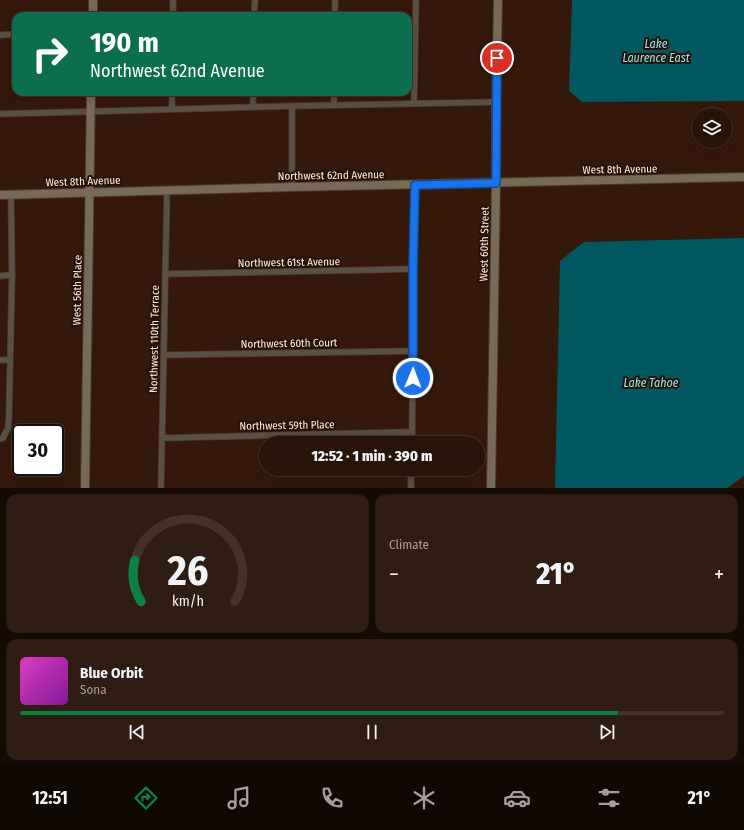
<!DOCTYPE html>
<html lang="en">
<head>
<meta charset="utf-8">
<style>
	body { margin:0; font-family:"Fira Sans Condensed",sans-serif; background:#2f1c12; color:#f1f3f6; height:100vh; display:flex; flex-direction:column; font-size:15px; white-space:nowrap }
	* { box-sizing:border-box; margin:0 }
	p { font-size:13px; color:#a49e9c }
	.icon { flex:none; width:22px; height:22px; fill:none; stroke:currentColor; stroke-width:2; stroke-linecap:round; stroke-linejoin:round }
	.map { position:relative; height:488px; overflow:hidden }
	.panel { display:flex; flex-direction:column; gap:6px; padding:6px; background:#150a04; flex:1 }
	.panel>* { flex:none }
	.top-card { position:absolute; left:12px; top:12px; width:400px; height:84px; border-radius:12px; box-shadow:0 2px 10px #0003,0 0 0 1px #433229; background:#0b6e4f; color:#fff; overflow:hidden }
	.controls { position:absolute; left:692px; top:108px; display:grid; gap:8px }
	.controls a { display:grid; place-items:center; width:40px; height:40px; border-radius:50%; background:#271308; box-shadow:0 2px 10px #0003,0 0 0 1px #433229; font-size:20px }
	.speed { position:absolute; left:12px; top:424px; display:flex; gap:8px; font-size:20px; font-weight:700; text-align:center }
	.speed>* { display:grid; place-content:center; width:52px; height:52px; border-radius:50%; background:#271308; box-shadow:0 2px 10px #0003,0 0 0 1px #433229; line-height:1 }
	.speed .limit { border:2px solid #111; border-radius:6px; background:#fff; color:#111 }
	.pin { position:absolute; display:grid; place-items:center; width:34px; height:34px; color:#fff; margin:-17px; border:2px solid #fff; border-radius:50%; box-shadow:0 1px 4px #0007 }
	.me { position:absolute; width:44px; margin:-22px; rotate:1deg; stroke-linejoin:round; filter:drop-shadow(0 0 3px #0008) }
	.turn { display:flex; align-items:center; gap:14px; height:84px; padding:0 12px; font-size:18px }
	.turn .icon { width:52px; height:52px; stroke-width:2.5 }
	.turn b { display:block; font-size:28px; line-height:34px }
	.big { font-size:30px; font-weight:800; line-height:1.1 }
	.panel .card { flex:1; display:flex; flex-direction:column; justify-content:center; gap:6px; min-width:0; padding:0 14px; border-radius:12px; background:#2f1c12 }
	.panel .dial { align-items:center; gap:0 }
	.dial svg { height:104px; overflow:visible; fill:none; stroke:#433229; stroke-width:7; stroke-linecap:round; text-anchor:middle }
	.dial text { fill:#f1f3f6; stroke:none }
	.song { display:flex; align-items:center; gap:12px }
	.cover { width:48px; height:48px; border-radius:6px; background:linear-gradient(135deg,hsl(310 70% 55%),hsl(290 70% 35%)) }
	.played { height:4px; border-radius:2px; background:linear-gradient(90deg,#0b8043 85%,#433229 85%) }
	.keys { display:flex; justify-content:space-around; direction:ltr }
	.heat { display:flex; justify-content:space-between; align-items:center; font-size:22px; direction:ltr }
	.panel .tiles { flex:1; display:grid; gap:6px; grid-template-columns:1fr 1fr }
	.card:last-child { grid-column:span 2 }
	.trip { position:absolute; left:259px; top:436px; width:226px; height:40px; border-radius:20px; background:#271308; box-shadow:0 2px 10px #0003,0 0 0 1px #433229; font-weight:800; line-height:40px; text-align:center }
	.menu { display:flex; height:64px; justify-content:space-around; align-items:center; background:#100803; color:#a49e9c }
	.menu .icon { width:28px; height:28px }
	.menu .active { color:#0b8043 }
	.menu b { font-size:18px; color:#f1f3f6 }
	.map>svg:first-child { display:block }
</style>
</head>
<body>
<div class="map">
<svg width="744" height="488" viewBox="0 0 744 488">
	<rect width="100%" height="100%" fill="#34190a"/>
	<g fill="#005760">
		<polygon points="572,0 744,0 744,101 582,102 569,91"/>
		<polygon points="744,238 744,476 727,488 555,488 560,261 571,252 584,242"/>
	</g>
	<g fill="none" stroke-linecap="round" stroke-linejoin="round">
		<defs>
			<g id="street">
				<polyline points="173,16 173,0"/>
				<polyline points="254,16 255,0"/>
				<polyline points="335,16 335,0"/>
				<polyline points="0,35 16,34"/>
				<polyline points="414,103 416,0"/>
				<polyline points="334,105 334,92"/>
				<polyline points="253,107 253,92"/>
				<polyline points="172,109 172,92"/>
				<polyline points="0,114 292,106 496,102"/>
				<polyline points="292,187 292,106"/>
				<polyline points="165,274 413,269"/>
				<polyline points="0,276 12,275"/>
				<polyline points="164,355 413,351"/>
				<polyline points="0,360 10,360"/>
				<polyline points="163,438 412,432"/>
				<polyline points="0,439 3,438 8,428 9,417 12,275 11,194"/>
				<polyline points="412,443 413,351 413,269 415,185"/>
				<polyline points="161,488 167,190"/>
				<polyline points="411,488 411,469"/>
			</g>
			<g id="secondary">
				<polyline points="93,16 93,0"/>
				<polyline points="0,195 292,187 744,177"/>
				<polyline points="85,488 91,92"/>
				<polyline points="491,488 496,183 496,102 498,0"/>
			</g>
		</defs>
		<use href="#street" stroke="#50372a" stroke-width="7"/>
		<use href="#secondary" stroke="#50372a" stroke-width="10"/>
		<use href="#street" stroke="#575043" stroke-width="5.5"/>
		<use href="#secondary" stroke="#756b56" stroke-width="8"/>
	</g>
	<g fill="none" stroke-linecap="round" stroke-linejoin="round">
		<defs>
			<polyline id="route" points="413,378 413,269 415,185 496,183 497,58"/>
		</defs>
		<use href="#route" stroke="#114b97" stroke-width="10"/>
		<use href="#route" stroke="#1a73e8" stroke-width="7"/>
	</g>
	<g text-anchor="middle" stroke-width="4" stroke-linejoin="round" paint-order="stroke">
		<g font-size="11" fill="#fcf1eb" stroke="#291002">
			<text transform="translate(620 169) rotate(-1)" y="4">West 8th Avenue</text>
			<text transform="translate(331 175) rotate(-1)" y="4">Northwest 62nd Avenue</text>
			<text transform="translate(83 181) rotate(-2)" y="4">West 8th Avenue</text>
			<text transform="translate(484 244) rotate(-89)" y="4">West 60th Street</text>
			<text transform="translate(289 262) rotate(-1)" y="4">Northwest 61st Avenue</text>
			<text transform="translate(77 290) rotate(-89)" y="4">West 56th Place</text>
			<text transform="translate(154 339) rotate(-89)" y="4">Northwest 110th Terrace</text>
			<text transform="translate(289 343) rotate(-1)" y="4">Northwest 60th Court</text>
			<text transform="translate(287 425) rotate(-1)" y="4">Northwest 59th Place</text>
		</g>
		<g font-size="12" font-style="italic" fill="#8eeaf7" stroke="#291002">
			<text x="656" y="48">Lake<tspan x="656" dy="14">Laurence East</tspan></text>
			<text x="651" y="387">Lake Tahoe</text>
		</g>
	</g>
</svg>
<div class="controls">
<a><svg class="icon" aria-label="layers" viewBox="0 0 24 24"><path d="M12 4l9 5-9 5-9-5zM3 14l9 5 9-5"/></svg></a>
</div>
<div class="speed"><div class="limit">30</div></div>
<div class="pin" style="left:497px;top:58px;background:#d93025"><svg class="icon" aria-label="arrive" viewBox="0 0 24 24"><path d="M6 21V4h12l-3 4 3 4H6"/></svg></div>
<svg class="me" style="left:413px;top:378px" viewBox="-20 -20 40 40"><circle r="17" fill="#1a73e8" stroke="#fff" stroke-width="3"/><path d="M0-11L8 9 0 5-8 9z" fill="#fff"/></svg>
<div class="trip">12:52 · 1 min · 390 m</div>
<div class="top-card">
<div class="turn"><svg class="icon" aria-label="right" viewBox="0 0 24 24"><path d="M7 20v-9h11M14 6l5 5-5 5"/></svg><div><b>190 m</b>Northwest 62nd Avenue</div></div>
</div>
</div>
<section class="panel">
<div class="tiles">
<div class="card dial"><svg viewBox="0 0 100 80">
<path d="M14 69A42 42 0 1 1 86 69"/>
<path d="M14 69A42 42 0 0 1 9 37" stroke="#0b8043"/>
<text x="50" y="56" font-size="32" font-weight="700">26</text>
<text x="50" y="72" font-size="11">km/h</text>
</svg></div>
<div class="card"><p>Climate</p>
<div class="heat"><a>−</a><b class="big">21°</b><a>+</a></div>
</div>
<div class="card">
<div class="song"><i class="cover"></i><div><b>Blue Orbit</b><p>Sona</p></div></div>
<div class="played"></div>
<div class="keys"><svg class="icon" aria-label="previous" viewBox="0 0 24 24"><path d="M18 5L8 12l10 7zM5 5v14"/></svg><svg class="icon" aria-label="pause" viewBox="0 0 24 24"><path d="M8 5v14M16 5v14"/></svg><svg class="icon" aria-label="next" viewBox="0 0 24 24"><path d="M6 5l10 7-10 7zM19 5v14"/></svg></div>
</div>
</div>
</section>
<nav class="menu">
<b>12:51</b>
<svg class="icon active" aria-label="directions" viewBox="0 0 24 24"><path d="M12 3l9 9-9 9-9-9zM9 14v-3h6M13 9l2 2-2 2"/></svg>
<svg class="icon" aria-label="music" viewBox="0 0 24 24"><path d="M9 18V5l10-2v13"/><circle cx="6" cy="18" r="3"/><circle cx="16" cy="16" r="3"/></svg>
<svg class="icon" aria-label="phone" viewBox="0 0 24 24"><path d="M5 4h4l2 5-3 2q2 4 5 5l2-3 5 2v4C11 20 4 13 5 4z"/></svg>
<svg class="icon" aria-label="climate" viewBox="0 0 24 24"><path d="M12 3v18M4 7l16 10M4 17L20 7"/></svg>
<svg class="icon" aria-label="car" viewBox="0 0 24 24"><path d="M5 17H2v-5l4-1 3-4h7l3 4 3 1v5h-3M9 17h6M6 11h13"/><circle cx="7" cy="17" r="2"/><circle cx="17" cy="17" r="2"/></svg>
<svg class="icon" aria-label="filters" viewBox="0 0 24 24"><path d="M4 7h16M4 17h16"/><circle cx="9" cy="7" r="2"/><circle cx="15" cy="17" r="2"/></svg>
<b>21°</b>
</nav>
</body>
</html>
